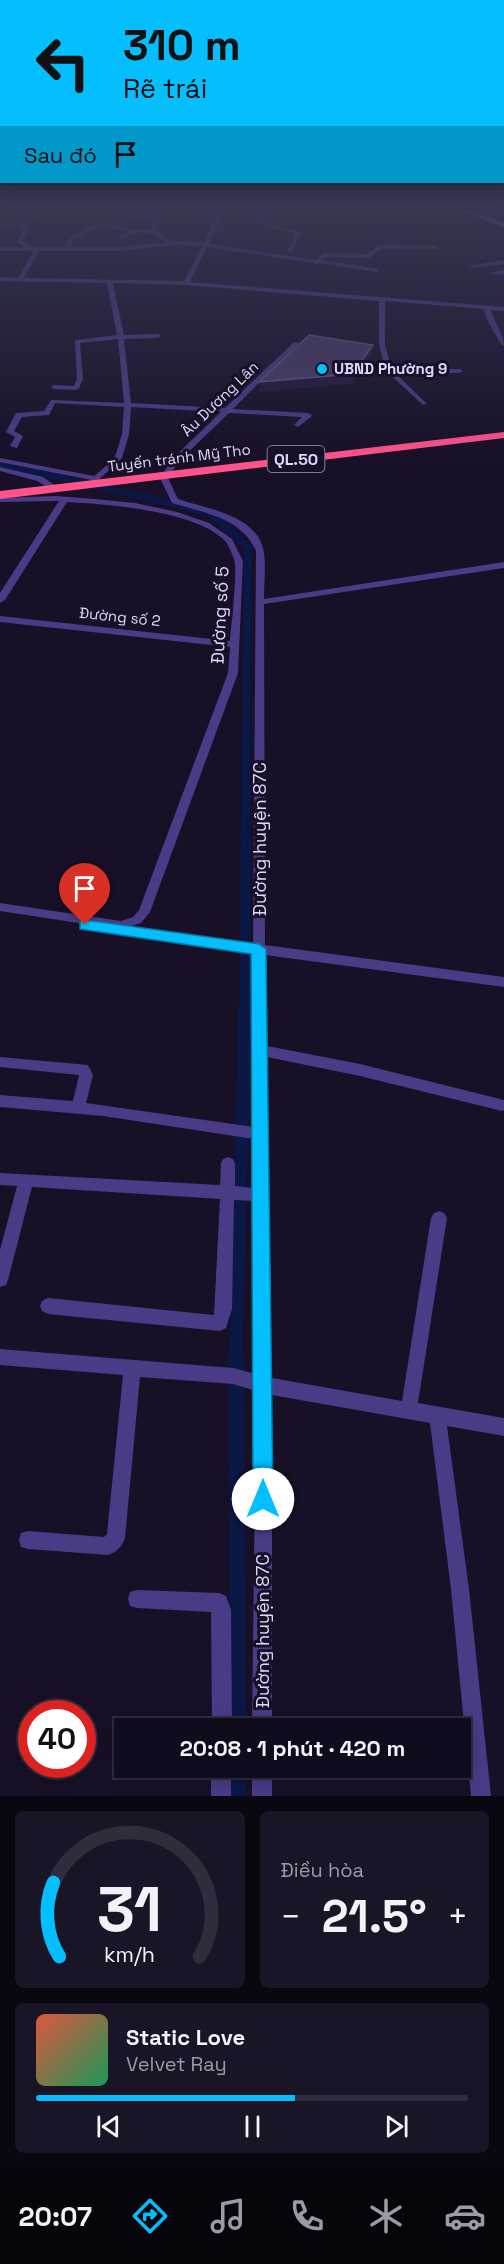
<!DOCTYPE html>
<html lang="vi">
<head>
<meta charset="utf-8">
<style>
	body { margin:0; font-family:"Space Grotesk",sans-serif; background:#1a1526; color:#f1f3f6; height:100vh; display:flex; flex-direction:column; font-size:22px; white-space:nowrap }
	* { box-sizing:border-box; margin:0 }
	p { font-size:20px; color:#9c9ba4 }
	.icon { flex:none; width:33px; height:33px; fill:none; stroke:currentColor; stroke-width:2; stroke-linecap:round; stroke-linejoin:round }
	.map { position:relative; height:1796px; overflow:hidden }
	.side { display:flex; flex-direction:column; gap:15px; padding:15px; background:#090710; flex:1 }
	.side>* { flex:none }
	.guide { position:absolute; left:0px; top:0px; width:504px; height:183px; box-shadow:0 3px 15px #0003,0 0 0 2px #302c3b; background:#04befd; color:#111; overflow:hidden }
	.speed { position:absolute; left:18px; top:1700px; display:flex; gap:12px; font-size:30px; font-weight:700; text-align:center }
	.speed>* { display:grid; place-content:center; width:78px; height:78px; border-radius:50%; background:#110c1d; box-shadow:0 3px 15px #0003,0 0 0 2px #302c3b; line-height:1 }
	.speed .limit { border:9px solid #d22; background:#fff; color:#111 }
	.pin { position:absolute; display:grid; place-items:center; width:51px; height:51px; color:#fff; margin:-62px -26px; border-radius:50% 50% 50% 0; rotate:-45deg; box-shadow:0 0 6px #0007 }
	.pin .icon { rotate:45deg }
	.me { position:absolute; width:66px; margin:-33px; rotate:0deg; stroke-linejoin:round; filter:drop-shadow(0 0 4px #0008) }
	.turn { display:flex; align-items:center; gap:21px; height:126px; padding:0 24px; font-size:27px }
	.turn .icon { width:78px; height:78px; stroke-width:2.5 }
	.turn b { display:block; font-size:42px; line-height:51px }
	.then { display:flex; align-items:center; height:57px; padding:0 24px; background:#0003; gap:12px; font-size:22px }
	.big { font-size:45px; font-weight:800; line-height:1.1 }
	.side .card { flex:1; display:flex; flex-direction:column; justify-content:center; gap:9px; min-width:0; padding:0 21px; border-radius:9px; background:#1a1526 }
	.side .dial { align-items:center; gap:0 }
	.dial svg { height:156px; overflow:visible; fill:none; stroke:#302c3b; stroke-width:7; stroke-linecap:round; text-anchor:middle }
	.dial text { fill:#f1f3f6; stroke:none }
	.song { display:flex; align-items:center; gap:18px }
	.cover { width:72px; height:72px; border-radius:9px; background:linear-gradient(135deg,hsl(10 70% 55%),hsl(150 70% 35%)) }
	.played { height:6px; border-radius:3px; background:linear-gradient(90deg,#04befd 60%,#302c3b 60%) }
	.keys { display:flex; justify-content:space-around; direction:ltr }
	.heat { display:flex; justify-content:space-between; align-items:center; font-size:33px; direction:ltr }
	.side .tiles { flex:1; display:grid; gap:15px; grid-template-columns:1fr 1fr }
	.card:last-child { grid-column:span 2 }
	.trip { position:absolute; left:114px; top:1718px; width:357px; height:60px; border-radius:0px; background:#110c1d; box-shadow:0 3px 15px #0003,0 0 0 2px #302c3b; font-weight:800; line-height:60px; text-align:center }
	.tab-bar { display:flex; height:96px; justify-content:space-around; align-items:center; background:#07050c; color:#9c9ba4 }
	.tab-bar .icon { width:42px; height:42px }
	.tab-bar .active { color:#04befd }
	.tab-bar b { font-size:27px; color:#f1f3f6 }
	.map>svg:first-child { display:block }
</style>
</head>
<body>
<div class="map">
<svg width="504" height="1796" viewBox="0 0 504 1796">
	<rect width="100%" height="100%" fill="#171027"/>
	<g fill="none" stroke-linecap="round" stroke-linejoin="round">
		<polyline stroke="#0b1745" stroke-width="7" points="0,464 183,506 218,517"/>
		<polyline stroke="#0b1745" stroke-width="8" points="214,516 248,548 246,735"/>
		<polyline stroke="#0b1745" stroke-width="10" points="245,1010 246,733"/>
		<polyline stroke="#0b1745" stroke-width="13" points="236,1357 245,1008"/>
		<g stroke="#0b1745" stroke-width="16">
			<polyline points="236,1356 238,1728"/>
			<polyline points="238,1767 238,1796"/>
		</g>
		<g fill="#493b86" fill-rule="evenodd">
			<path d="M 42,208 L 48,208 L 29,225 L 23,241 L 32,247 L 65,247 L 69,238 L 99,222 L 135,230 L 151,230 L 153,219 L 122,217 L 124,208 L 129,208 L 127,215 L 155,216 L 160,208 L 165,208 L 159,218 L 156,231 L 172,241 L 204,242 L 221,208 L 226,208 L 209,244 L 317,260 L 324,253 L 368,254 L 379,245 L 436,246 L 438,249 L 380,249 L 369,258 L 326,257 L 322,260 L 379,269 L 377,272 L 320,263 L 317,265 L 314,263 L 207,247 L 190,282 L 504,307 L 504,311 L 491,310 C 494,323 504,333 504,346 L 501,344 L 487,320 L 484,309 L 385,301 L 385,344 L 391,368 L 460,369 L 463,371 L 460,373 L 394,372 L 425,402 L 427,403 L 423,405 L 385,370 L 379,344 L 379,301 L 186,285 L 113,283 L 124,335 L 158,334 L 161,336 L 158,338 L 124,339 L 131,403 L 225,408 L 294,342 L 299,343 L 233,409 L 308,413 L 312,415 L 311,417 L 298,427 L 294,425 L 302,417 L 229,413 L 179,461 L 168,478 L 178,499 C 207,509 259,515 264,553 C 266,567 264,584 264,599 L 504,562 L 504,568 L 264,604 L 265,945 L 504,977 L 504,987 L 265,955 L 267,1046 L 360,1064 L 504,1100 L 504,1110 L 502,1111 L 360,1076 L 267,1057 L 272,1378 L 402,1401 L 431,1218 L 434,1213 L 439,1211 L 444,1213 L 447,1218 L 418,1403 L 504,1418 L 504,1436 L 447,1426 L 469,1589 L 491,1796 L 471,1796 L 451,1589 L 430,1423 L 272,1395 L 272,1728 L 252,1728 L 256,1391 L 233,1384 L 140,1377 L 125,1538 C 122,1547 117,1552 108,1555 L 28,1549 L 21,1547 L 19,1540 L 21,1533 L 28,1531 L 104,1537 L 107,1534 L 123,1375 L 0,1365 L 0,1349 L 233,1368 L 256,1374 L 254,1201 L 234,1200 L 232,1309 L 226,1328 L 220,1331 L 48,1314 L 42,1311 L 40,1306 L 42,1301 L 48,1298 L 214,1315 L 220,1199 L 32,1187 L 8,1280 L 6,1285 L 0,1287 L 0,1250 L 17,1186 L 0,1185 L 0,1173 L 220,1185 L 221,1163 L 223,1159 L 228,1157 L 233,1159 L 235,1163 L 235,1186 L 254,1188 L 254,1139 L 103,1116 L 0,1107 L 0,1095 L 73,1101 L 79,1075 L 0,1067 L 0,1057 L 88,1065 L 93,1075 L 86,1103 L 254,1127 L 253,953 L 116,934 L 112,933 L 111,928 L 0,911 L 0,903 L 121,921 L 133,917 L 139,910 L 228,673 L 230,647 L 0,622 L 0,616 L 230,641 C 231,625 238,570 234,559 C 232,554 229,546 226,542 C 199,511 106,504 67,502 L 5,600 L 0,603 L 0,593 L 59,501 L 0,502 L 0,498 L 56,496 L 95,499 L 135,503 L 177,512 L 209,523 L 232,539 L 243,561 L 238,673 L 150,912 L 141,923 L 128,927 L 253,944 L 256,551 C 241,517 204,513 172,503 L 160,478 L 173,458 L 221,412 L 131,407 L 129,434 L 122,458 L 92,486 L 88,484 L 91,480 L 0,462 L 0,458 L 94,476 L 112,461 L 116,454 L 122,434 L 124,407 L 55,403 L 49,415 L 22,417 L 14,431 L 23,436 L 17,448 L 10,446 L 15,437 L 6,432 L 16,413 L 44,411 L 51,400 L 124,403 L 118,339 L 80,343 L 83,379 L 79,388 L 76,390 L 54,389 L 51,387 L 54,385 L 74,386 L 77,379 L 75,340 L 117,335 L 107,283 L 0,281 L 0,277 L 18,278 L 33,252 L 30,251 L 0,251 L 0,247 L 25,247 L 17,242 L 24,226 L 0,228 L 0,224 L 26,223 ZM 100,226 L 127,231 L 119,238 L 119,240 C 125,239 127,235 133,234 C 146,230 157,236 167,243 L 119,247 L 70,247 L 73,240 ZM 178,245 L 202,246 L 184,281 L 24,278 L 39,252 L 38,251 L 119,251 Z"/>
			<polygon points="85,208 90,208 86,212 83,210"/>
			<polygon points="279,208 287,208 255,221 301,232 292,252 287,251 296,234 247,221"/>
			<polygon points="504,260 504,264 472,268 469,266"/>
			<polygon points="504,270 504,274 494,275 491,273"/>
			<polygon points="0,467 43,477 59,488 52,490 37,481 0,471"/>
			<polygon points="137,1590 219,1593 226,1596 231,1610 232,1728 212,1728 211,1612 137,1608 130,1606 128,1599 130,1592"/>
			<rect x="211" y="1767" width="20" height="29"/>
			<rect x="252" y="1767" width="20" height="29"/>
		</g>
		<polygon fill="#da5efe" fill-rule="evenodd" points="453,208 463,208 504,223 504,227"/>
		<polygon fill="#fe528a" fill-rule="evenodd" points="504,432 504,438 0,499 0,491"/>
	</g>
	<polygon fill="#24173b" points="373,345 372,355 352,384 259,392 259,382"/>
	<polygon fill="#4b3c67" stroke="#62547f" stroke-width="1.5" points="309,335 373,345 352,374 259,382"/>
	<linearGradient id="sky" x2="0" y2="1"><stop stop-color="#0d0915"/><stop offset="0.45" stop-color="#363752"/><stop offset="1" stop-color="#363752" stop-opacity="0"/></linearGradient>
	<rect width="504" height="460" fill="url(#sky)"/>
	<polygon fill="#04befd" stroke="#037ca4" stroke-width="1.5" points="85,920 259,944 266,949 273,1499 270,1506 263,1509 256,1506 253,1499 251,954 80,929 80,921"/>
	<circle fill="#04befd" stroke="#171027" stroke-width="2" cx="322" cy="369" r="6"/>
	<g text-anchor="middle" stroke-width="6" stroke-linejoin="round" paint-order="stroke">
		<g font-size="15" font-weight="bold" fill="#e1d6ff" stroke="#171027" text-anchor="start">
			<text x="334" y="374">UBND Phường 9</text>
		</g>
		<g font-size="15" fill="#e1d6ff" stroke="#171027">
			<text transform="translate(220 399) rotate(-44)" y="5">Âu Dương Lân</text>
			<text transform="translate(179 458) rotate(-7)" y="5">Tuyến tránh Mỹ Tho</text>
			<text transform="translate(120 617) rotate(6)" y="5">Đường số 2</text>
		</g>
		<rect fill="#171027" stroke="#a49bbe" stroke-width="1.5" x="267.5" y="446" width="57" height="26" rx="4.5"/>
		<g font-size="16" font-weight="bold" fill="#e1d6ff">
			<text x="296" y="465">QL.50</text>
		</g>
		<g font-size="18" fill="#e1d6ff" stroke="#171027">
			<text transform="translate(220 615) rotate(-87)" y="6">Đường số 5</text>
			<text transform="translate(260 839) rotate(-90)" y="6">Đường huyện 87C</text>
			<text transform="translate(263 1631) rotate(-90)" y="6">Đường huyện 87C</text>
		</g>
	</g>
</svg>
<div class="speed"><div class="limit">40</div></div>
<div class="pin" style="left:85px;top:925px;background:#d93025"><svg class="icon" aria-label="arrive" viewBox="0 0 24 24"><path d="M6 21V4h12l-3 4 3 4H6"/></svg></div>
<svg class="me" style="left:263px;top:1499px" viewBox="-20 -20 40 40"><circle r="19" fill="#fff"/><path d="M0-13L10 11 0 6-10 11z" fill="#04befd"/></svg>
<div class="trip">20:08 · 1 phút · 420 m</div>
<div class="guide">
<div class="turn"><svg class="icon" aria-label="left" viewBox="0 0 24 24"><path d="M17 20v-9H6M10 6l-5 5 5 5"/></svg><div><b>310 m</b>Rẽ trái</div></div>
<div class="then">Sau đó<svg class="icon" aria-label="arrive" viewBox="0 0 24 24"><path d="M6 21V4h12l-3 4 3 4H6"/></svg></div>
</div>
</div>
<section class="side">
<div class="tiles">
<div class="card dial"><svg viewBox="0 0 100 80">
<path d="M14 69A42 42 0 1 1 86 69"/>
<path d="M14 69A42 42 0 0 1 11 31" stroke="#04befd"/>
<text x="50" y="56" font-size="32" font-weight="700">31</text>
<text x="50" y="72" font-size="11">km/h</text>
</svg></div>
<div class="card"><p>Điều hòa</p>
<div class="heat"><a>−</a><b class="big">21.5°</b><a>+</a></div>
</div>
<div class="card">
<div class="song"><i class="cover"></i><div><b>Static Love</b><p>Velvet Ray</p></div></div>
<div class="played"></div>
<div class="keys"><svg class="icon" aria-label="previous" viewBox="0 0 24 24"><path d="M18 5L8 12l10 7zM5 5v14"/></svg><svg class="icon" aria-label="pause" viewBox="0 0 24 24"><path d="M8 5v14M16 5v14"/></svg><svg class="icon" aria-label="next" viewBox="0 0 24 24"><path d="M6 5l10 7-10 7zM19 5v14"/></svg></div>
</div>
</div>
</section>
<nav class="tab-bar">
<b>20:07</b>
<svg class="icon active" aria-label="directions" viewBox="0 0 24 24"><path d="M12 3l9 9-9 9-9-9zM9 14v-3h6M13 9l2 2-2 2"/></svg>
<svg class="icon" aria-label="music" viewBox="0 0 24 24"><path d="M9 18V5l10-2v13"/><circle cx="6" cy="18" r="3"/><circle cx="16" cy="16" r="3"/></svg>
<svg class="icon" aria-label="phone" viewBox="0 0 24 24"><path d="M5 4h4l2 5-3 2q2 4 5 5l2-3 5 2v4C11 20 4 13 5 4z"/></svg>
<svg class="icon" aria-label="climate" viewBox="0 0 24 24"><path d="M12 3v18M4 7l16 10M4 17L20 7"/></svg>
<svg class="icon" aria-label="car" viewBox="0 0 24 24"><path d="M5 17H2v-5l4-1 3-4h7l3 4 3 1v5h-3M9 17h6M6 11h13"/><circle cx="7" cy="17" r="2"/><circle cx="17" cy="17" r="2"/></svg>
</nav>
</body>
</html>
